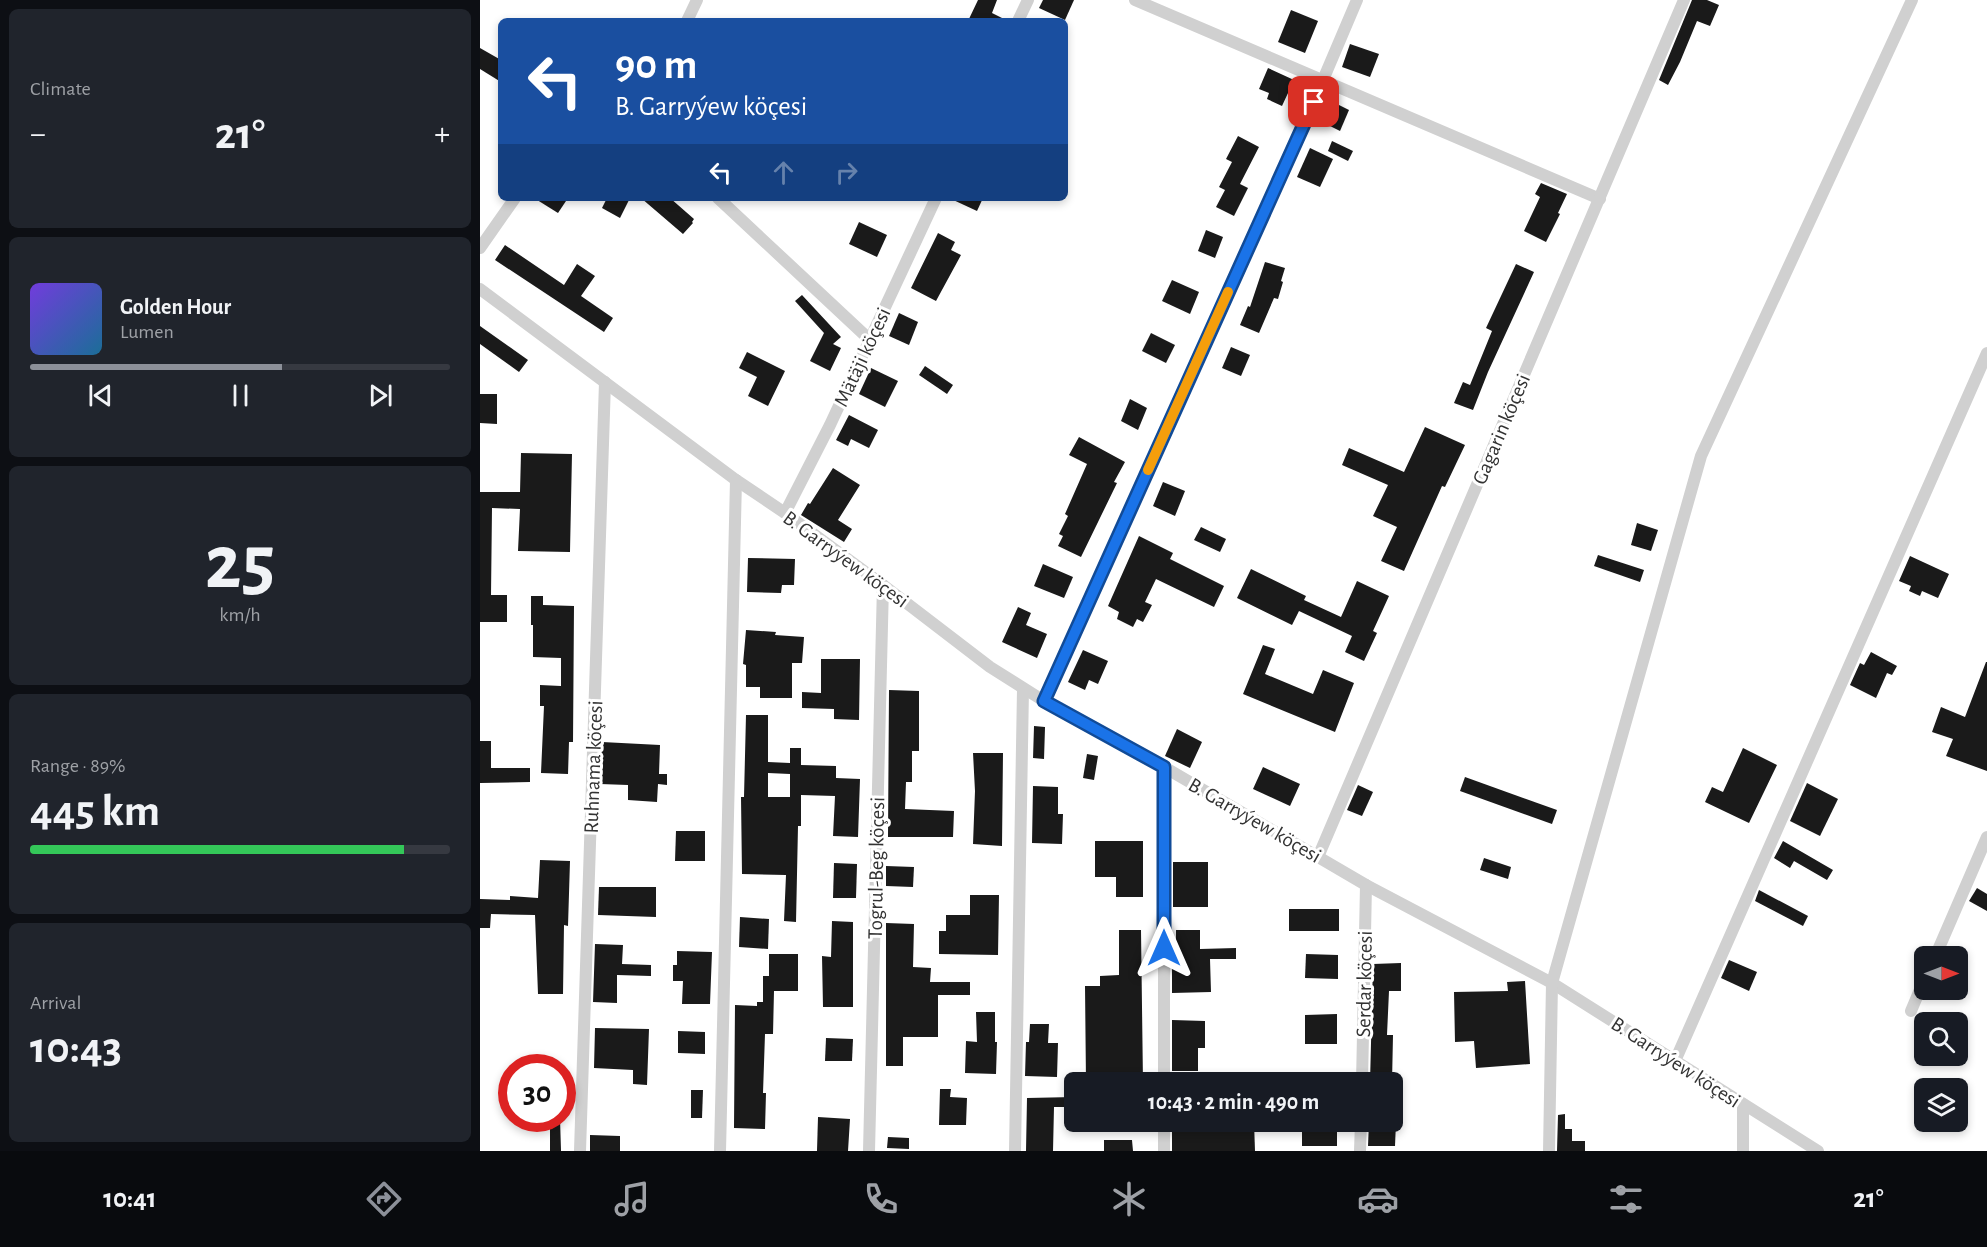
<!DOCTYPE html>
<html lang="en">
<head>
<meta charset="utf-8">
<style>
	body { margin:0; font-family:"Alegreya Sans",sans-serif; background:#20242c; color:#f1f3f6; height:100vh; display:flex; flex-direction:column; font-size:22px; white-space:nowrap }
	* { box-sizing:border-box; margin:0 }
	p { font-size:20px; color:#9ea1a6 }
	.icon { flex:none; width:33px; height:33px; fill:none; stroke:currentColor; stroke-width:2; stroke-linecap:round; stroke-linejoin:round }
	.map { position:relative; flex:1; overflow:hidden }
	.side { display:flex; flex-direction:column; gap:9px; padding:9px; background:#0d0f14; width:480px }
	.side>* { flex:none }
	.top-card { position:absolute; left:18px; top:18px; width:570px; height:183px; border-radius:9px; box-shadow:0 3px 9px #0003; background:#1a4fa0; color:#fff; overflow:hidden }
	.needle { width:39px; rotate:90deg }
	.buttons { position:absolute; left:1434px; top:946px; display:grid; gap:12px }
	.buttons a { display:grid; place-items:center; width:54px; height:54px; border-radius:9px; background:#171b24; box-shadow:0 3px 9px #0003; font-size:30px }
	.speed { position:absolute; left:18px; top:1054px; display:flex; gap:12px; font-size:30px; font-weight:700; text-align:center }
	.speed>* { display:grid; place-content:center; width:78px; height:78px; border-radius:50%; background:#171b24; box-shadow:0 3px 9px #0003; line-height:1 }
	.speed .limit { border:9px solid #d22; background:#fff; color:#111 }
	.pin { position:absolute; display:grid; place-items:center; width:51px; height:51px; color:#fff; margin:-26px; border-radius:12px; box-shadow:0 3px 9px #0006 }
	.me { position:absolute; width:66px; margin:-33px; rotate:0deg; stroke-linejoin:round; filter:drop-shadow(0 0 4px #0008) }
	.turn { display:flex; align-items:center; gap:21px; height:126px; padding:0 18px; font-size:27px }
	.turn .icon { width:78px; height:78px; stroke-width:2.5 }
	.turn b { display:block; font-size:42px; line-height:51px }
	.lanes { display:flex; align-items:center; height:57px; padding:0 18px; background:#0003; justify-content:center; gap:30px; direction:ltr }
	.lanes .off { opacity:.35 }
	.big { font-size:45px; font-weight:700; line-height:1.1 }
	.side .tile { flex:1; display:flex; flex-direction:column; justify-content:center; gap:9px; min-width:0; padding:0 21px; border-radius:9px; background:#20242c }
	.side .dial { align-items:center; gap:0 }
	.dial b { font-size:78px; line-height:1 }
	.song { display:flex; align-items:center; gap:18px }
	.cover { width:72px; height:72px; border-radius:9px; background:linear-gradient(135deg,hsl(260 70% 55%),hsl(200 70% 35%)) }
	.played { height:6px; border-radius:3px; background:linear-gradient(90deg,#8c9099 60%,#363941 60%) }
	.keys { display:flex; justify-content:space-around; direction:ltr }
	.heat { display:flex; justify-content:space-between; align-items:center; font-size:33px; direction:ltr }
	.charge { height:9px; border-radius:4px; background:linear-gradient(90deg,#34c759 89%,#363941 0) }
	.trip { position:absolute; left:584px; top:1072px; width:339px; height:60px; border-radius:9px; background:#171b24; box-shadow:0 3px 9px #0003; font-weight:700; line-height:60px; text-align:center }
	.menu { display:flex; height:96px; justify-content:space-around; align-items:center; background:#090b0e; color:#9ea1a6 }
	.menu .icon { width:42px; height:42px }
	.menu .on { color:#8c9099 }
	.menu b { font-size:27px; color:#f1f3f6 }
	main { display:flex; flex:1; min-height:0 }
	.map>svg:first-child { display:block }
</style>
</head>
<body>
<main>
<section class="side">
<div class="tile"><p>Climate</p>
<div class="heat"><a>−</a><b class="big">21°</b><a>+</a></div>
</div>
<div class="tile">
<div class="song"><i class="cover"></i><div><b>Golden Hour</b><p>Lumen</p></div></div>
<div class="played"></div>
<div class="keys"><svg class="icon" aria-label="previous" viewBox="0 0 24 24"><path d="M18 5L8 12l10 7zM5 5v14"/></svg><svg class="icon" aria-label="pause" viewBox="0 0 24 24"><path d="M8 5v14M16 5v14"/></svg><svg class="icon" aria-label="next" viewBox="0 0 24 24"><path d="M6 5l10 7-10 7zM19 5v14"/></svg></div>
</div>
<div class="tile dial"><b>25</b><p>km/h</p></div>
<div class="tile"><p>Range · 89%</p><b class="big">445 km</b><div class="charge"></div></div>
<div class="tile"><p>Arrival</p><b class="big">10:43</b></div>
</section>
<div class="map">
<svg width="1507" height="1151" viewBox="0 0 1507 1151">
	<rect width="100%" height="100%" fill="#fff"/>
	<g fill="#1a1a1a" fill-rule="evenodd">
		<polygon points="498,0 517,0 512,13 528,21 488,21"/>
		<polygon points="563,0 594,0 585,20 559,8"/>
		<polygon points="1212,0 1227,0 1239,5 1230,26 1217,21 1200,62 1188,85 1179,80"/>
		<polygon points="811,10 838,21 825,53 798,42"/>
		<polygon points="870,44 899,54 890,77 862,67"/>
		<polygon points="0,48 21,60 21,82 0,69"/>
		<polygon points="788,68 814,80 802,106 787,99 789,93 779,89"/>
		<polygon points="851,101 869,110 860,131 842,122"/>
		<polygon points="758,136 779,147 760,184 768,188 754,216 736,207 745,190 739,187 752,162 746,159"/>
		<polygon points="852,141 873,151 868,161 848,151"/>
		<polygon points="830,148 853,159 840,187 817,177"/>
		<polygon points="1061,183 1087,194 1078,213 1080,214 1066,242 1044,231 1060,197 1055,194"/>
		<polygon points="54,198 88,198 78,213"/>
		<polygon points="127,198 150,198 140,218 122,208"/>
		<polygon points="161,198 190,198 214,219 212,222 213,223 203,234"/>
		<polygon points="469,198 503,198 497,211"/>
		<polygon points="379,222 407,235 397,257 369,244"/>
		<polygon points="726,230 743,237 735,258 718,251"/>
		<polygon points="458,233 475,242 471,250 481,255 456,301 431,288"/>
		<polygon points="25,245 84,285 97,264 115,276 101,296 133,318 124,332 15,260"/>
		<polygon points="785,262 805,268 801,281 803,282 798,299 794,298 779,333 760,325 768,306 770,307"/>
		<polygon points="1036,264 1054,272 1008,372 993,410 974,403 983,382 990,385 1012,331 1006,328"/>
		<polygon points="692,280 719,292 710,314 682,301"/>
		<polygon points="322,295 361,337 353,344 361,348 350,371 330,361 344,333 315,301"/>
		<polygon points="419,313 438,322 429,345 409,336"/>
		<polygon points="0,326 48,360 39,372 0,344"/>
		<polygon points="671,333 695,345 686,363 662,351"/>
		<polygon points="751,347 770,355 761,376 742,368"/>
		<polygon points="267,352 305,371 288,406 268,396 277,377 259,368"/>
		<polygon points="445,366 473,385 467,394 439,375"/>
		<polygon points="391,368 418,381 405,407 379,394"/>
		<polygon points="0,394 17,394 17,424 0,423"/>
		<polygon points="650,399 667,408 658,430 641,421"/>
		<polygon points="369,415 398,430 389,448 371,439 368,446 356,440"/>
		<polygon points="945,427 985,445 965,487 962,486 924,571 901,561 917,527 893,516 908,485 862,465 869,448 924,472"/>
		<polygon points="599,437 645,462 634,482 637,483 601,557 578,546 583,536 579,534 588,516 585,514 607,464 589,455"/>
		<polygon points="41,453 92,454 90,552 38,551 40,509 12,508 11,595 27,595 27,622 0,622 0,492 40,492"/>
		<polygon points="353,468 380,485 358,520 372,529 364,542 321,515 328,503 330,504"/>
		<polygon points="683,482 705,491 695,516 673,506"/>
		<polygon points="1157,523 1178,530 1171,551 1151,545"/>
		<polygon points="721,527 746,539 740,552 714,540"/>
		<polygon points="659,536 693,553 690,559 744,586 734,607 676,579 665,602 672,605 663,622 657,619 653,627 637,619 639,612 628,606"/>
		<polygon points="1118,555 1164,570 1160,582 1114,566"/>
		<polygon points="1430,556 1469,574 1458,598 1442,591 1440,596 1429,591 1431,586 1419,581"/>
		<polygon points="268,558 315,559 314,585 302,585 301,593 267,592"/>
		<polygon points="563,564 593,577 584,598 554,586"/>
		<polygon points="771,569 826,596 824,600 861,617 877,581 909,596 893,631 897,633 884,661 865,652 872,636 819,611 812,625 757,598"/>
		<polygon points="51,596 63,596 63,605 94,606 93,742 89,742 88,774 61,773 64,706 60,706 60,685 81,686 81,658 53,657 53,625 51,625"/>
		<polygon points="538,607 551,613 546,625 567,634 557,658 522,642"/>
		<polygon points="266,630 296,632 295,635 324,637 322,663 312,663 312,698 280,698 280,687 266,687 266,665 263,664"/>
		<polygon points="783,645 795,649 785,674 833,694 843,670 874,683 855,732 763,694"/>
		<polygon points="603,650 628,661 618,684 609,680 605,690 588,682"/>
		<polygon points="1391,652 1417,666 1412,675 1407,673 1396,698 1370,685 1380,663 1384,665"/>
		<polygon points="341,659 380,659 379,720 354,719 354,709 322,708 322,692 341,693"/>
		<polygon points="1506,662 1507,662 1507,771 1466,756 1473,739 1452,732 1461,707 1485,717"/>
		<polygon points="409,690 439,691 439,751 432,751 432,782 426,782 425,809 474,811 473,837 408,837"/>
		<path d="M 266,715 L 288,715 L 288,762 L 310,763 L 310,748 L 321,748 L 321,765 L 356,766 L 356,778 L 380,779 L 378,837 L 353,836 L 355,796 L 321,795 L 321,826 L 318,826 L 316,922 L 304,921 L 306,875 L 262,874 L 261,797 L 264,797 ZM 288,773 L 310,774 L 310,797 L 288,797 Z"/>
		<polygon points="554,726 565,727 564,759 553,758"/>
		<polygon points="697,729 722,742 710,768 685,756"/>
		<polygon points="0,741 11,741 11,768 50,768 50,782 0,783"/>
		<polygon points="122,742 180,745 179,774 187,774 187,785 178,784 177,802 148,800 148,785 120,784"/>
		<polygon points="1263,748 1297,765 1269,823 1225,802 1232,787 1243,792"/>
		<polygon points="493,753 523,753 522,846 493,844 495,791"/>
		<polygon points="607,754 618,756 614,780 603,778"/>
		<polygon points="783,767 820,784 810,806 773,789"/>
		<polygon points="985,777 1077,810 1072,824 980,791"/>
		<polygon points="1327,783 1358,799 1340,836 1310,821"/>
		<polygon points="878,785 893,792 882,816 867,810"/>
		<polygon points="553,786 578,787 578,814 583,814 582,844 552,843"/>
		<polygon points="196,831 225,831 225,861 195,861"/>
		<polygon points="615,841 663,841 663,897 636,897 636,877 615,877"/>
		<polygon points="1303,841 1353,870 1347,880 1314,861 1310,868 1294,858"/>
		<polygon points="1004,858 1031,867 1028,879 1000,870"/>
		<polygon points="60,860 90,861 88,926 84,925 83,994 58,994 55,915 11,914 10,928 0,928 0,899 30,900 30,896 58,898"/>
		<rect x="693" y="862" width="35" height="45"/>
		<polygon points="354,863 377,864 376,898 353,898"/>
		<polygon points="406,866 434,867 433,887 406,886"/>
		<polygon points="119,887 176,887 176,917 118,915"/>
		<polygon points="1497,888 1507,894 1507,911 1489,901"/>
		<polygon points="1279,890 1328,916 1323,926 1275,901"/>
		<polygon points="490,895 519,895 518,955 459,954 459,931 466,931 466,915 490,915"/>
		<rect x="809" y="909" width="50" height="22"/>
		<polygon points="260,917 289,919 288,949 259,947"/>
		<polygon points="352,921 373,922 373,1007 343,1007 342,956 351,957"/>
		<polygon points="406,923 434,924 433,967 451,968 450,982 490,982 490,995 458,995 458,1037 423,1037 423,1066 406,1066"/>
		<polygon points="639,930 661,930 663,1083 606,1083 605,986 620,986 620,976 639,975"/>
		<polygon points="696,930 720,930 720,949 756,948 756,959 730,959 731,992 692,993 692,962 696,962"/>
		<polygon points="115,944 143,945 142,964 171,965 171,976 137,975 137,1003 113,1002"/>
		<polygon points="197,951 232,952 230,1004 202,1004 203,981 193,981 193,965 197,965"/>
		<polygon points="289,954 318,954 318,991 294,991 293,1034 285,1034 283,1093 286,1093 285,1129 254,1128 255,1005 277,1006 277,1002 283,1002 283,976 289,976"/>
		<polygon points="826,954 858,955 858,979 825,978"/>
		<polygon points="1249,960 1277,972 1269,991 1241,978"/>
		<polygon points="921,963 921,991 909,991 907,1035 913,1035 912,1083 890,1083 893,964"/>
		<polygon points="1045,981 1050,1064 996,1068 994,1041 975,1042 974,992 1028,991 1027,982"/>
		<polygon points="496,1012 515,1012 515,1042 517,1042 516,1074 485,1073 486,1041 497,1042"/>
		<polygon points="857,1014 857,1044 825,1044 825,1015"/>
		<polygon points="692,1020 725,1021 725,1048 718,1048 718,1071 692,1071"/>
		<polygon points="550,1024 569,1024 568,1043 578,1043 577,1077 545,1076 546,1042 549,1042"/>
		<polygon points="115,1028 169,1029 167,1085 153,1084 153,1070 114,1068"/>
		<polygon points="198,1031 225,1032 225,1054 198,1053"/>
		<polygon points="346,1038 373,1039 372,1061 345,1061"/>
		<rect x="834" y="1072" width="23" height="11"/>
		<polygon points="460,1089 471,1089 470,1097 487,1098 486,1125 459,1125"/>
		<polygon points="211,1090 223,1090 222,1118 211,1118"/>
		<polygon points="594,1097 594,1107 574,1107 573,1151 546,1151 547,1098"/>
		<polygon points="1085,1114 1085,1129 1092,1129 1092,1141 1105,1141 1105,1151 1077,1151 1078,1115"/>
		<polygon points="338,1117 370,1119 368,1151 337,1151"/>
		<polygon points="70,1119 80,1119 81,1151 70,1151"/>
		<polygon points="692,1122 774,1122 775,1151 692,1151"/>
		<rect x="822" y="1122" width="35" height="24"/>
		<polygon points="889,1122 916,1122 915,1146 888,1146"/>
		<polygon points="110,1135 140,1136 140,1151 110,1151"/>
		<polygon points="408,1137 429,1138 429,1149 407,1148"/>
		<polygon points="624,1140 652,1140 653,1151 624,1151"/>
	</g>
	<g fill="none" stroke-linecap="round" stroke-linejoin="round">
		<g stroke="#d0d0d0" stroke-width="12">
			<polyline points="655,0 1120,199"/>
			<polyline points="207,21 217,0"/>
			<polyline points="538,21 548,0"/>
			<polyline points="238,198 390,340"/>
			<polyline points="0,248 35,198"/>
			<polyline points="0,289 256,480 305,513 403,585 510,667 564,701 684,767 886,885 1072,983 1338,1151"/>
			<polyline points="305,513 350,425 456,198"/>
			<polyline points="564,701 843,80 877,0"/>
			<polyline points="684,767 684,1083"/>
			<polyline points="838,857 1204,0"/>
			<polyline points="1455,957 1507,837"/>
			<polyline points="1431,1011 1444,980"/>
			<polyline points="1195,1061 1507,353"/>
			<polyline points="882,1083 886,885"/>
			<polyline points="1263,1104 1263,1151"/>
			<polyline points="684,1122 684,1151"/>
			<polyline points="100,1151 125,382"/>
			<polyline points="240,1151 256,480"/>
			<polyline points="389,1151 403,585"/>
			<polyline points="535,1151 543,689"/>
			<polyline points="880,1151 881,1122"/>
			<polyline points="1069,1151 1072,983 1221,456 1432,0"/>
		</g>
	</g>
	<g fill="none" stroke-linecap="round" stroke-linejoin="round">
		<defs>
			<polyline id="route" points="684,948 684,767 564,701 834,102"/>
		</defs>
		<use href="#route" stroke="#114b97" stroke-width="15"/>
		<use href="#route" stroke="#1a73e8" stroke-width="10"/>
		<polyline stroke="#f59e0b" stroke-width="10" points="668,470 748,292"/>
	</g>
	<g text-anchor="middle" stroke-width="6" stroke-linejoin="round" paint-order="stroke">
		<g font-size="21" fill="#333" stroke="#fff">
			<text transform="translate(382 357) rotate(-65)" y="7">Mätäji köçesi</text>
			<text transform="translate(1021 429) rotate(-67)" y="7">Gagarin köçesi</text>
			<text transform="translate(366 559) rotate(36)" y="7">B. Garryýew köçesi</text>
			<text transform="translate(113 767) rotate(-88)" y="7">Ruhnama köçesi</text>
			<text transform="translate(775 820) rotate(30)" y="7">B. Garryýew köçesi</text>
			<text transform="translate(396 868) rotate(-89)" y="7">Togrul-Beg köçesi</text>
			<text transform="translate(884 984) rotate(-89)" y="7">Serdar köçesi</text>
			<text transform="translate(1196 1062) rotate(33)" y="7">B. Garryýew köçesi</text>
		</g>
	</g>
</svg>
<div class="buttons">
<a><svg class="needle" viewBox="-14 -14 28 28"><path d="M0-13l5 13h-10z" fill="#e53935"/><path d="M0 13l5-13h-10z" fill="#9ea1a6"/></svg></a>
<a><svg class="icon" aria-label="search" viewBox="0 0 24 24"><circle cx="10" cy="10" r="6"/><path d="M15 15l6 6"/></svg></a>
<a><svg class="icon" aria-label="layers" viewBox="0 0 24 24"><path d="M12 4l9 5-9 5-9-5zM3 14l9 5 9-5"/></svg></a>
</div>
<div class="speed"><div class="limit">30</div></div>
<div class="pin" style="left:834px;top:102px;background:#d93025"><svg class="icon" aria-label="arrive" viewBox="0 0 24 24"><path d="M6 21V4h12l-3 4 3 4H6"/></svg></div>
<svg class="me" style="left:684px;top:948px" viewBox="-20 -20 40 40"><path d="M0-17L14 15 0 8-14 15z" fill="#1a73e8" stroke="#fff" stroke-width="4"/></svg>
<div class="trip">10:43 · 2 min · 490 m</div>
<div class="top-card">
<div class="turn"><svg class="icon" aria-label="left" viewBox="0 0 24 24"><path d="M17 20v-9H6M10 6l-5 5 5 5"/></svg><div><b>90 m</b>B. Garryýew köçesi</div></div>
<div class="lanes"><svg class="icon" aria-label="left" viewBox="0 0 24 24"><path d="M17 20v-9H6M10 6l-5 5 5 5"/></svg><svg class="icon off" aria-label="ahead" viewBox="0 0 24 24"><path d="M12 20V5M6 11l6-6 6 6"/></svg><svg class="icon off" aria-label="right" viewBox="0 0 24 24"><path d="M7 20v-9h11M14 6l5 5-5 5"/></svg></div>
</div>
</div>
</main>
<nav class="menu">
<b>10:41</b>
<svg class="icon on" aria-label="directions" viewBox="0 0 24 24"><path d="M12 3l9 9-9 9-9-9zM9 14v-3h6M13 9l2 2-2 2"/></svg>
<svg class="icon" aria-label="music" viewBox="0 0 24 24"><path d="M9 18V5l10-2v13"/><circle cx="6" cy="18" r="3"/><circle cx="16" cy="16" r="3"/></svg>
<svg class="icon" aria-label="phone" viewBox="0 0 24 24"><path d="M5 4h4l2 5-3 2q2 4 5 5l2-3 5 2v4C11 20 4 13 5 4z"/></svg>
<svg class="icon" aria-label="climate" viewBox="0 0 24 24"><path d="M12 3v18M4 7l16 10M4 17L20 7"/></svg>
<svg class="icon" aria-label="car" viewBox="0 0 24 24"><path d="M5 17H2v-5l4-1 3-4h7l3 4 3 1v5h-3M9 17h6M6 11h13"/><circle cx="7" cy="17" r="2"/><circle cx="17" cy="17" r="2"/></svg>
<svg class="icon" aria-label="filters" viewBox="0 0 24 24"><path d="M4 7h16M4 17h16"/><circle cx="9" cy="7" r="2"/><circle cx="15" cy="17" r="2"/></svg>
<b>21°</b>
</nav>
</body>
</html>
